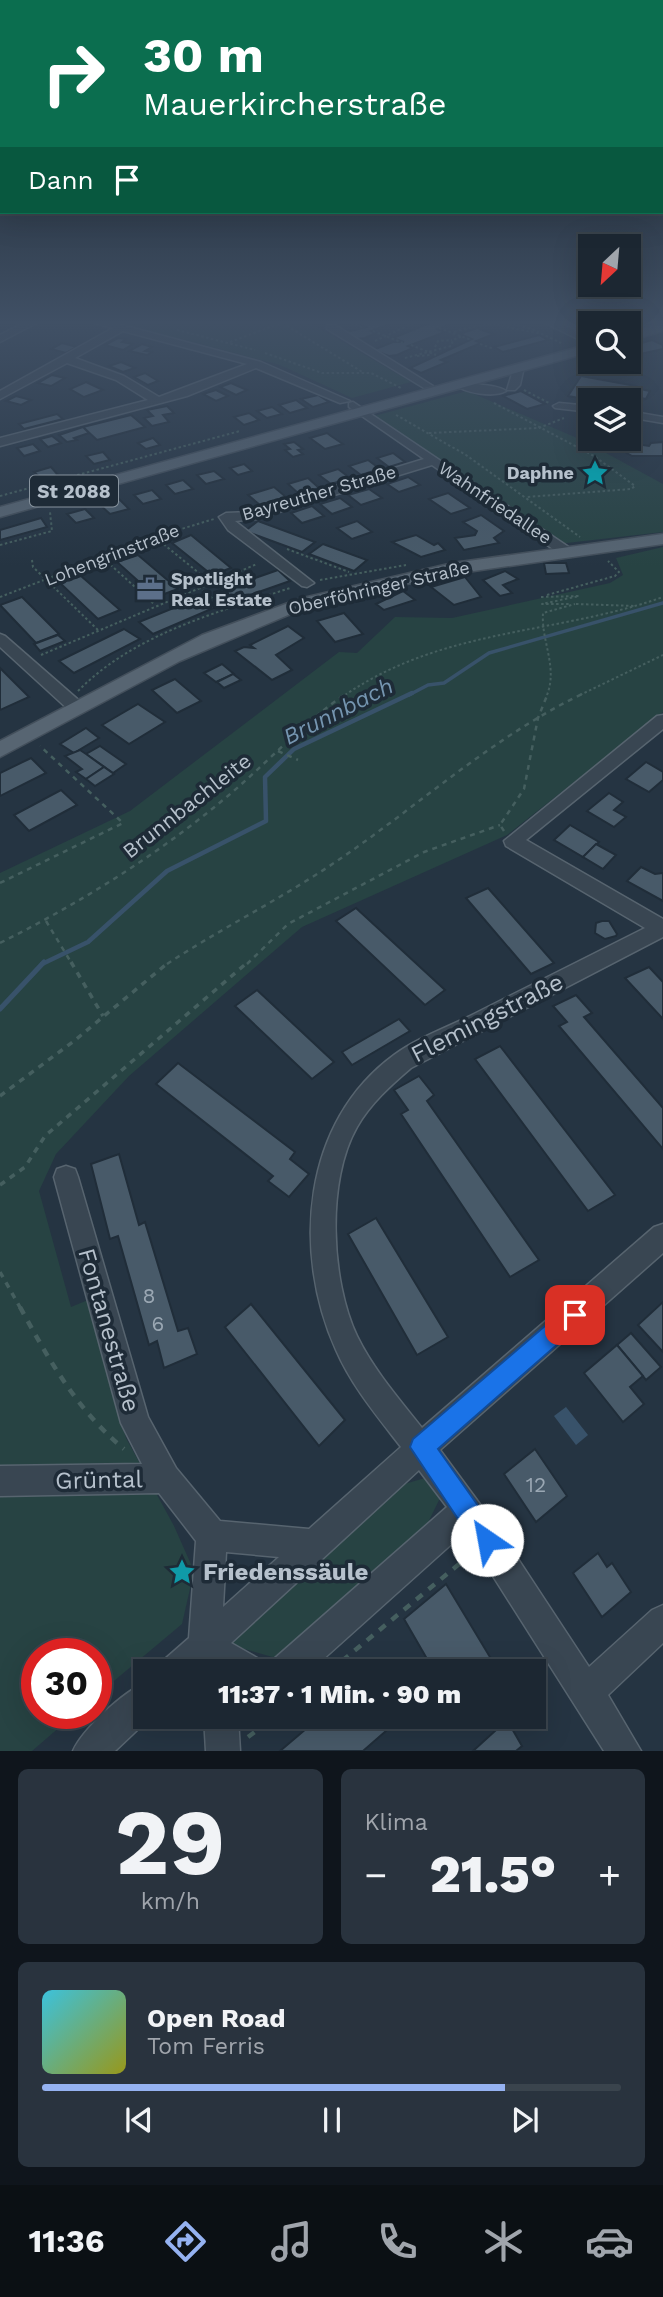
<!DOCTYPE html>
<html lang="de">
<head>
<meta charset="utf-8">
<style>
	body { margin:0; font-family:"Work Sans",sans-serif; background:#29333e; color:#f1f3f6; height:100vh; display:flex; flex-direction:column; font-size:26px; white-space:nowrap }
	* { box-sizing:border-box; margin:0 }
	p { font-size:23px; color:#a0a5ac }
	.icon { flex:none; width:38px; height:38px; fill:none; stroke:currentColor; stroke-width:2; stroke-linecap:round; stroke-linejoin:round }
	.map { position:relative; height:1751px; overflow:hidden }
	.details { display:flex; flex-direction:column; gap:18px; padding:18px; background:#0f151c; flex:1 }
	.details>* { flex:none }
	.hud { position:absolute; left:0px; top:0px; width:663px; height:214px; box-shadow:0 7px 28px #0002,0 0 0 2px #3a444d; background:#0b6e4f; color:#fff; overflow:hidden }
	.needle { width:46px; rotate:206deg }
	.tools { position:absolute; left:578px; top:234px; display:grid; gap:14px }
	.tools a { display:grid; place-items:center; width:63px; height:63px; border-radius:0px; background:#1c2732; box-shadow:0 7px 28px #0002,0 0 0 2px #3a444d; font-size:35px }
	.speed { position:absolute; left:21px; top:1638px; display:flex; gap:14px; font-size:35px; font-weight:700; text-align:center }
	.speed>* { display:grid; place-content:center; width:91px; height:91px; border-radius:50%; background:#1c2732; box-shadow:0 7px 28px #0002,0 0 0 2px #3a444d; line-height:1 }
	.speed .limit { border:10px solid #d22; background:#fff; color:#111 }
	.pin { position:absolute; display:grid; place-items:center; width:60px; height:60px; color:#fff; margin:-30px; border-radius:14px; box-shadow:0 4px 10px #0006 }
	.me { position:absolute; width:77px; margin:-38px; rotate:327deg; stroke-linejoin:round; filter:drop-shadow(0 0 5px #0008) }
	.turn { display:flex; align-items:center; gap:24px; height:147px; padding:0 28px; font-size:32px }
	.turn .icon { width:91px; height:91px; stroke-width:2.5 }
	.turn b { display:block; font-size:49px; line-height:60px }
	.then { display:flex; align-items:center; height:66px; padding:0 28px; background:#0003; gap:14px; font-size:26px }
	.big { font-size:52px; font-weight:800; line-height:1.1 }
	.details .widget { flex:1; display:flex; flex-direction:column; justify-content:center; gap:10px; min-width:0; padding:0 24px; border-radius:10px; background:#29333e }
	.details .dial { align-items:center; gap:0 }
	.dial b { font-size:91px; line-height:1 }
	.song { display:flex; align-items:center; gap:21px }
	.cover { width:84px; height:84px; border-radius:10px; background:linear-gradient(135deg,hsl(190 70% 55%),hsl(60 70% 35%)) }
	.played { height:7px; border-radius:4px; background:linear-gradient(90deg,#95b2f1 80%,#3a444d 80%) }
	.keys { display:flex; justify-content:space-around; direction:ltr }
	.heat { display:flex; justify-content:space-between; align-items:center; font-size:38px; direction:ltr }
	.details .tiles { flex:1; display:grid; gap:18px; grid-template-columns:1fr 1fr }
	.widget:last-child { grid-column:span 2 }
	.trip { position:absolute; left:133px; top:1659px; width:413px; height:70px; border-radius:0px; background:#1c2732; box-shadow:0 7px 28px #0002,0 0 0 2px #3a444d; font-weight:800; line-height:70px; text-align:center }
	.tab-bar { display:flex; height:112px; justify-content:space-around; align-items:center; background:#0b1014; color:#a0a5ac }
	.tab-bar .icon { width:49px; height:49px }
	.tab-bar .selected { color:#95b2f1 }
	.tab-bar b { font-size:32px; color:#f1f3f6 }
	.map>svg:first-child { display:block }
</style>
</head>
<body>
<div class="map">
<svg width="663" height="1751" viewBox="0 0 663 1751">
	<rect width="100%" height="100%" fill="#253442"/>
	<g fill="#274343">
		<polygon points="93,320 305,320 411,382 352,398 280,365 198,343"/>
		<polygon points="467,391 584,441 663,484 663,532 558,544 374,416"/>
		<polygon points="663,547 663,712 507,835 302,927 129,1076 56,1154 39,1191 71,1307 88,1300 126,1438 174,1526 194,1571 182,1624 96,1696 96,1654 37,1654 37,1713 76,1713 32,1751 0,1751 0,873 130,811 339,652 357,653 395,617 452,618 610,583 623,575 616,558"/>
		<polygon points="425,1478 440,1498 421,1537 276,1658 230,1645 391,1488"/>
	</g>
	<polygon fill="#38526a" points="566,1407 588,1435 576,1445 554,1416"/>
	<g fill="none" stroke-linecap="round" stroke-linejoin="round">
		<polyline stroke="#38526a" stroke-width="3.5" points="409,695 428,685 444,683 489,653 663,603"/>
		<polyline stroke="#38526a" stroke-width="4.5" points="42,964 88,942 167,871 266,821 265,777 294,749 412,693"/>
		<polyline stroke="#38526a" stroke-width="5" points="0,1009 44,962"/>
	</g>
	<g fill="#485a69" stroke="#202d39" stroke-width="2">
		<polygon points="364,320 399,320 371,331 376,333 365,338 355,339 343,333 366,327 356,323"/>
		<polygon points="574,320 615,320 590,324 590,327 575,331 561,324"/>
		<polygon points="424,321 458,321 437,329 445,332 408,346 413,348 397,355 389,356 373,350 393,342 404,342 393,338 430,323"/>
		<polygon points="477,328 494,334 476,341 481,343 441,360 447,362 421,373 410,368 472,339 460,334"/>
		<polygon points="539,335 548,340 503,352 494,347"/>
		<polygon points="118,338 126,339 122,342 133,344 123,350 105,345"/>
		<polygon points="652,340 663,345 663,349 636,355 630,366 611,362 628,362 628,347"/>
		<polygon points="62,343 77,347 66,353 51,349"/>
		<polygon points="142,344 152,347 145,351 152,352 147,355 129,351"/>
		<polygon points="121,362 135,368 123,372 109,366"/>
		<polygon points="145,373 158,381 148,385 134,377"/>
		<polygon points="52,375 65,378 51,386 38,383"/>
		<polygon points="581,376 636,386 635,388 650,391 646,399 630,396 627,401 596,401 568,396"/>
		<polygon points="86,382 103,390 84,397 70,389"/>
		<polygon points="231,383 247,390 236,395 220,387"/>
		<polygon points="216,390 228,396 216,401 203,394"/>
		<polygon points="521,391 545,404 527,409 503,396"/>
		<polygon points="318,395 329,402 313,407 301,399"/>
		<polygon points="16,396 31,400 21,405 6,401"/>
		<polygon points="296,400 307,408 290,413 279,405"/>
		<polygon points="167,406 174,413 163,415 169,422 152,426 144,418 153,416 147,410"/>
		<polygon points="272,407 282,414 267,418 257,411"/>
		<polygon points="249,413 259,420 244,425 234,417"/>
		<polygon points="57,414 63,419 24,429 19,424"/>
		<polygon points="131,415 145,427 97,440 83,427"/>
		<polygon points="83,427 89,433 74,438 77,440 67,442 59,435"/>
		<polygon points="327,433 331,436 343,444 325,449 310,438"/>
		<polygon points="52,436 61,443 48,447 40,439"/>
		<polygon points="153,438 160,445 146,449 138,443"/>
		<polygon points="602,439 628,439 632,440 630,443 649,446 651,443 663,442 663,456 632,456"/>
		<polygon points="294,442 303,449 298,450 303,454 293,457 285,450 290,449 284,444"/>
		<polygon points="33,444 40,451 24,456 17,448"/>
		<polygon points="103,452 110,460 94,464 86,456"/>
		<polygon points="393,453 405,462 389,467 377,458"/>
		<polygon points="368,460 380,469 361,475 349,466"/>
		<polygon points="244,464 252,471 238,475 230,468"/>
		<polygon points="51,467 58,475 42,479 34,472"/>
		<polygon points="338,469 350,478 331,484 319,475"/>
		<polygon points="214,471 224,479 206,484 197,475"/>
		<polygon points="408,477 420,485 399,492 387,484"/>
		<polygon points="308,478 319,488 299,494 288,484"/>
		<polygon points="183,480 193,489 175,494 166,485"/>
		<polygon points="274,487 286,497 260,505 248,495"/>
		<polygon points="369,489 382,498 361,505 348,495"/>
		<polygon points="152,490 161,499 143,504 134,495"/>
		<polygon points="448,493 470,508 451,514 429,499"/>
		<polygon points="118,498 129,509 110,514 99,504"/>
		<polygon points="340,498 352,507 332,514 320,504"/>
		<polygon points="312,506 324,516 302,523 291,513"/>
		<polygon points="85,509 94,518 76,523 67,514"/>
		<polygon points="481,515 504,531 494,538 499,543 464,550 455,538 475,535 477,531 463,522"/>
		<polygon points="41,518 47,527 0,540 0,530"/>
		<polygon points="258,521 315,542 302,552 245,531"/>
		<polygon points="357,521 372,532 352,539 337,528"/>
		<polygon points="191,535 231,568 212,575 172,543"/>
		<polygon points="416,535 434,545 438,543 445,550 421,557 392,542"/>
		<polygon points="323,544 367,560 354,571 309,554"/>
		<polygon points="138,555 178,589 156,597 117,562"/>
		<polygon points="544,563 566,563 569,573 546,574"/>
		<polygon points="278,570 290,581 227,603 215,592"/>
		<polygon points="505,571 518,579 503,585 512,593 500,596 483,580"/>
		<polygon points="81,576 120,610 98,619 60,583"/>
		<polygon points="465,577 481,597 454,605 431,587"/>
		<polygon points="403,591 415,600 384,610 376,604"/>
		<polygon points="203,596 216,607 153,634 139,622"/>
		<polygon points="22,597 59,634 36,643 0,605"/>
		<polygon points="344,613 363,634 335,642 317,621"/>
		<polygon points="288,626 304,638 276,655 292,670 272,680 235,651 244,647 254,648 250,645"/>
		<polygon points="124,629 140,639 74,673 59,661"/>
		<polygon points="58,635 65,641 40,651 34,644"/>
		<polygon points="222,664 234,674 216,682 204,673"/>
		<polygon points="0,668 29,697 0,710"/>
		<polygon points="233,674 241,680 224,688 217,682"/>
		<polygon points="175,679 201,701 177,713 152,690"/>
		<polygon points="138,704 165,722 129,744 102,725"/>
		<polygon points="86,728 99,738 74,753 60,744"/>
		<polygon points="100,746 126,764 113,773 86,754"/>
		<polygon points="80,750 86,754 104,767 86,779 76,772 82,769 65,756"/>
		<polygon points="31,758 46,773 0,796 0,773"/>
		<polygon points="646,762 663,772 663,780 649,792 626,779"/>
		<polygon points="104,767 114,774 95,786 86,779"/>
		<polygon points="61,790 77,805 29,831 14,815"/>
		<polygon points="609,793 623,802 614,810 626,817 614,827 587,811"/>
		<polygon points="570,825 599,842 583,857 554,840"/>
		<polygon points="596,844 616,855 603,869 583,857"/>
		<polygon points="641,867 655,874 663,873 663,901 627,881"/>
		<polygon points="488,888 554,963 531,974 466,898"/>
		<polygon points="356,908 445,990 425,1005 336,921"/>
		<polygon points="602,921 609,921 617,934 616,936 605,939 595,933 596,923"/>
		<polygon points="649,967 663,982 663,1019 625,978"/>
		<polygon points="257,990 334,1062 312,1079 235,1006"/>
		<polygon points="576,995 592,1013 584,1017 663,1108 663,1149 559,1026 567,1022 553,1006"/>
		<polygon points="399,1019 410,1031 352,1065 342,1052"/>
		<polygon points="500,1046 615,1195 588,1211 475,1059"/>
		<polygon points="178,1063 295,1152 290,1159 309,1174 289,1197 268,1181 273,1176 156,1084"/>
		<polygon points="419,1076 434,1095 427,1101 539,1260 510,1277 401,1114 408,1110 394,1090"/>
		<polygon points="119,1154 139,1225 145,1222 178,1331 188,1328 197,1354 164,1368 157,1341 149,1345 118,1236 110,1239 91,1164"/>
		<polygon points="376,1218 448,1337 417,1355 348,1234"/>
		<polygon points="663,1302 663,1352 638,1325"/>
		<polygon points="251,1304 345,1420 319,1446 225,1327"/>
		<polygon points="631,1333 661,1367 646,1380 617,1345"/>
		<polygon points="617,1345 643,1376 630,1387 644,1404 623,1422 584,1373"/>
		<polygon points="535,1449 567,1496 536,1522 504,1474"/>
		<polygon points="598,1553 607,1567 612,1563 631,1592 602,1617 573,1573"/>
		<polygon points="446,1584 493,1662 482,1671 443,1671 440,1667 434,1671 404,1619"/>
		<polygon points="320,1717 402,1717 363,1751 280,1751"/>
		<polygon points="507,1720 522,1746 516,1751 473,1751"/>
	</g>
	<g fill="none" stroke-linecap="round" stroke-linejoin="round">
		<defs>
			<g id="minor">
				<polygon points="29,320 42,320 0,342 0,335"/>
				<path d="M 83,320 L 103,320 L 261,362 L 350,401 L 340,403 L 256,368 L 187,396 L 0,446 L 0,438 L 148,400 L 116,380 L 67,363 L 0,399 L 0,391 L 113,328 ZM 123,331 L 247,364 L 159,397 L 124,376 L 75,358 Z"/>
				<polygon points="539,320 553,320 590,338 590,345"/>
				<polygon points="327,325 335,325 433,386 424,388 327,329"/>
				<polygon points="519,364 524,367 520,385 515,390 507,390 514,367"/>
				<path d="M 459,381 C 473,386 494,383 506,391 C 494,398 464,393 454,384 Z"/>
				<polygon points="353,402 573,550 573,556 563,556 432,465 256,519 235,521 314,583 307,587 302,586 228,530 219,517 226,513 250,512 424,459 349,407 349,403"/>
				<polygon points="559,403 590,406 590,412 555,408 553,406"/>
				<polygon points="628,411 663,417 663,423 628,417"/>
				<polygon points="0,634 5,636 83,704 83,712 71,712 0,647"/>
				<path d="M 663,715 L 663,729 L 526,840 L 663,919 L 663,937 L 411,1068 C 391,1085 370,1104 357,1127 C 326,1181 331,1281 357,1336 C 373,1369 399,1399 422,1428 L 654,1227 L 663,1224 L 663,1253 L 440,1450 L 499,1530 L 589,1667 L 652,1610 L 663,1605 L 663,1643 L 608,1695 L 641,1751 L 604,1751 L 465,1532 L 310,1671 L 270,1671 L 274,1659 L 447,1507 L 419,1470 L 231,1643 L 259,1659 L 263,1671 L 161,1671 L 165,1659 L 189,1638 L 196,1541 L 159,1493 L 0,1496 L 0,1466 L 142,1464 L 121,1423 L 54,1177 L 57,1169 L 66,1166 L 75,1169 L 78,1177 L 148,1417 L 176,1468 L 220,1521 L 309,1529 L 401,1447 C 377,1416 351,1385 336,1350 C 292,1252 302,1122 394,1055 C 417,1038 448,1027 474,1014 C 531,985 588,957 645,928 L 506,846 L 504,841 L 657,716 ZM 226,1552 L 279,1557 L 223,1607 Z"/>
				<path d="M 145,1683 L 145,1717 L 151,1717 L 115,1751 L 73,1751 C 82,1730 123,1692 145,1683 Z"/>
				<polygon points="204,1717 238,1717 240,1751 206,1751"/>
			</g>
			<g id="major">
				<polygon points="663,323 663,331 628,341 628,333"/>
				<polygon points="590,344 590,352 0,517 0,507"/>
				<polygon points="663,534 663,544 453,574 360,594 288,615 180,661 0,757 0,741 202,635 299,599 453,563"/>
			</g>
		</defs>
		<use href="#minor" stroke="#57646f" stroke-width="3"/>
		<use href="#major" stroke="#434f5b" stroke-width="3"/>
		<g stroke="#455f5f" stroke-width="2" stroke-dasharray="2.5 2.5" stroke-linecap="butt">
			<polyline points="286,321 287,326 364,373"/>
			<polyline points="346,321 364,328"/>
			<polyline points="497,325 542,334 561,343"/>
			<polyline points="439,328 471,340"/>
			<polyline points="177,330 255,350"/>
			<polyline points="373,331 403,343"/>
			<path d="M 454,332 C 484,323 513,318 542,334"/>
			<polyline points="375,341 420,320 428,324"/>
			<polyline points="230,342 286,321"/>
			<polyline points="480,344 494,349"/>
			<polyline points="411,345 436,355"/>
			<polyline points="435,347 438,341 452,340"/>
			<polyline points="265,353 322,373 371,373 401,388"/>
			<polyline points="417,356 431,355"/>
			<polyline points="405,358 451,346 453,340 462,336"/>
			<polyline points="524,390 549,403"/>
			<polyline points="494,403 594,456 635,486 631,489 527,497"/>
			<polyline points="396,415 466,455 580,537"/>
			<polyline points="429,433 539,428 564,418"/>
			<polyline points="0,496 240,431"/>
			<polyline points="156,538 210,582"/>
			<polyline points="0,545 52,531 50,512"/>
			<polyline points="287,549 349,572"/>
			<polyline points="103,558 155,605"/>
			<polyline points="32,560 33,567 98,630"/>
			<polyline points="320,580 406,565"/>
			<polyline points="199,587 226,610"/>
			<polyline points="547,595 615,576 619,572 608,561"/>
			<polyline points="0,597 155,537 214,519"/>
			<polyline points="541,597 579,596 542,604 569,604"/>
			<polyline points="576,604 635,606"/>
			<polyline points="41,655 257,564"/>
			<path d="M 78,691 C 134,634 216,613 290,588"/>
			<path d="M 345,695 C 445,627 556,635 663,597"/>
			<path d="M 547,695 C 558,667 541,641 543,613 L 575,604"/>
			<polyline points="580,695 663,655"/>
		</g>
		<g stroke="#455f5f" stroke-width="2.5" stroke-dasharray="5 5" stroke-linecap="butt">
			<polyline points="278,751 298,760"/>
			<polyline points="504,831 500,825 524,789 538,718 548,693"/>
			<polyline points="0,883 123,823 40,746"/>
			<polyline points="46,921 72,964"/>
			<path d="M 0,943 C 82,902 159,854 229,795 C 269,761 304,722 347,693"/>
			<path d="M 167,964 C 214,933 265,907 314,876 C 406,818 484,741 584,693"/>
			<polyline points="247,964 288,924 424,852 500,825"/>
		</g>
		<g stroke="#455f5f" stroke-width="3.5" stroke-dasharray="6 6" stroke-linecap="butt">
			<polyline points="71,962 103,1016"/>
			<polyline points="0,1096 74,1041 169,962"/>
			<polyline points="0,1185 25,1167 45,1136 248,962"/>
			<polyline points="0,1272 21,1309"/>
		</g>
		<g stroke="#455f5f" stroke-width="4.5" stroke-dasharray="8 8" stroke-linecap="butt">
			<path d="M 20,1307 C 49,1360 77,1410 124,1449"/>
			<polyline points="330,1671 470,1555"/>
			<polyline points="248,1737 275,1717"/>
		</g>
		<use href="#minor" fill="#394652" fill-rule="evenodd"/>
		<use href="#major" fill="#576572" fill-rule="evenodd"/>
	</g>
	<linearGradient id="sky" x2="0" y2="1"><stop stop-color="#141d24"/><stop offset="0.57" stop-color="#405065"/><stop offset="1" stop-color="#405065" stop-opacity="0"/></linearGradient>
	<rect width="663" height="566" fill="url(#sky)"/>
	<polygon fill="#1a73e8" stroke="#114b97" stroke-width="2" points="575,1304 583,1307 586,1315 583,1322 438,1449 496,1531 500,1540 496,1549 487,1553 478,1549 410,1447 413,1439 567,1307"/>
	<defs>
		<symbol id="sight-bare" viewBox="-9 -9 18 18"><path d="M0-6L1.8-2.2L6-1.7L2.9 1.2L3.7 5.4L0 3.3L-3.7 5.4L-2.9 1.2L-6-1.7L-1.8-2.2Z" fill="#0f9aa8" stroke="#1e2b37" stroke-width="2.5" paint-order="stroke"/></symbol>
		<symbol id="office-bare" viewBox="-9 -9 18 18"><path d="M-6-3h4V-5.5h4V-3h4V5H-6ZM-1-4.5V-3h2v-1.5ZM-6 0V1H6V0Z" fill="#5c6f8a" stroke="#1e2b37" stroke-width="2.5" paint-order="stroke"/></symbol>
	</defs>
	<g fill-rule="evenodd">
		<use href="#sight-bare" x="576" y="454" width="38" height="38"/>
		<use href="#office-bare" x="131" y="570" width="38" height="38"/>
		<use href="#sight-bare" x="163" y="1553" width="38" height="38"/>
	</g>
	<g text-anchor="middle" stroke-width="7" stroke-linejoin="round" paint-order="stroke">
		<g font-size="18" font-weight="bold" fill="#b6c1cc" stroke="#1e2b37" text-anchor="end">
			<text x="574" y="479">Daphne</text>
			<text x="171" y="585" text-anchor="start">Spotlight<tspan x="171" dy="21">Real Estate</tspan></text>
		</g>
		<g font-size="18" fill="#b6c1cc" stroke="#1e2b37">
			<text transform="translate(319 493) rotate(-16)" y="6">Bayreuther Straße</text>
			<text transform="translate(495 503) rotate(34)" y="6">Wahnfriedallee</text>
			<text transform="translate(112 555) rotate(-21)" y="6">Lohengrinstraße</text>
			<text transform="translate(379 588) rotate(-13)" y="6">Oberföhringer Straße</text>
		</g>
		<rect fill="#1e2b37" stroke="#88949f" stroke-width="2" x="30" y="475.5" width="88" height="31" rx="5"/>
		<g font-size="19" font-weight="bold" fill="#b6c1cc">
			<text x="74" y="498">St 2088</text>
		</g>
		<g font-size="21" fill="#b6c1cc" stroke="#1e2b37">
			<text transform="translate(187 806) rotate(-38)" y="7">Brunnbachleite</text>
		</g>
		<g font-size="21" fill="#9aa7b3">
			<text x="149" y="1303">8</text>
			<text x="158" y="1331">6</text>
			<text x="536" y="1492">12</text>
		</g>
		<g font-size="23" font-style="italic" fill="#7595b0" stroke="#1e2b37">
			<text transform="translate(338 711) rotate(-27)" y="8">Brunnbach</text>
		</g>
		<g font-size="24" fill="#b6c1cc" stroke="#1e2b37">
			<text transform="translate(487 1018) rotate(-27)" y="8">Flemingstraße</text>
			<text transform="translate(109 1330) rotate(74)" y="8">Fontanestraße</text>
			<text transform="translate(99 1480) rotate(-1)" y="8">Grüntal</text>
		</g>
		<g font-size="24" font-weight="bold" fill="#b6c1cc" stroke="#1e2b37" text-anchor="start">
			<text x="203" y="1580">Friedenssäule</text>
		</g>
	</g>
</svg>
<div class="tools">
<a><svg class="needle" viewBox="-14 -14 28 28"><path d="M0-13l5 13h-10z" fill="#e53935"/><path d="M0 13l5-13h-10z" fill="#a0a5ac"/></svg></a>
<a><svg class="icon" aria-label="search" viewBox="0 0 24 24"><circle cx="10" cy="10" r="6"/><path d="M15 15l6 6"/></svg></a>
<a><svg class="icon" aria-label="layers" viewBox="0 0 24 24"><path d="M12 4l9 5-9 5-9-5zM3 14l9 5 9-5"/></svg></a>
</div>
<div class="speed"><div class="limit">30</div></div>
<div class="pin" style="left:575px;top:1315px;background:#d93025"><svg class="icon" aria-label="arrive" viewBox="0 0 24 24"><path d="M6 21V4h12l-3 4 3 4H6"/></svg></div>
<svg class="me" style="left:487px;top:1540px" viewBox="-20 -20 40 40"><circle r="19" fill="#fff"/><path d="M0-13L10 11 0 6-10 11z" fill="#1a73e8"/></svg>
<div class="trip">11:37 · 1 Min. · 90 m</div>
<div class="hud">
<div class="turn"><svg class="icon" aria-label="right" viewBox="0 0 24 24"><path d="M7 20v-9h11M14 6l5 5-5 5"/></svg><div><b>30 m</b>Mauerkircherstraße</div></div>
<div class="then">Dann<svg class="icon" aria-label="arrive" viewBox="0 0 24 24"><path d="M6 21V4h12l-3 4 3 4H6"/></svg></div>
</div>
</div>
<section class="details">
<div class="tiles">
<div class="widget dial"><b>29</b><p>km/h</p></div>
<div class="widget"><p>Klima</p>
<div class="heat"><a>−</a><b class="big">21.5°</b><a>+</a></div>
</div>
<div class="widget">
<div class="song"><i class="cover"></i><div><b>Open Road</b><p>Tom Ferris</p></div></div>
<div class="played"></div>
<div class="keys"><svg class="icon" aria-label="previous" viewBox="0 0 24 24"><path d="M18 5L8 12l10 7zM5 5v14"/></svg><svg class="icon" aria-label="pause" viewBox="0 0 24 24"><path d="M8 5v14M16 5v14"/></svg><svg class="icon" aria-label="next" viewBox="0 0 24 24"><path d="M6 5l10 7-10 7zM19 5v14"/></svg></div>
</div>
</div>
</section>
<nav class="tab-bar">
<b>11:36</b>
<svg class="icon selected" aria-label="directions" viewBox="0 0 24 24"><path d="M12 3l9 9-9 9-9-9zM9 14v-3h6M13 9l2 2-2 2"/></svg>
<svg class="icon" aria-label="music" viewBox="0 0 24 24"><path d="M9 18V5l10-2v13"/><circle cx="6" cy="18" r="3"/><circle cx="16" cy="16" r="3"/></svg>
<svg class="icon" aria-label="phone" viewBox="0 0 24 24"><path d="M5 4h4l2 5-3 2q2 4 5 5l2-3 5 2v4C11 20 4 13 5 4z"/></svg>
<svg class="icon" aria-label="climate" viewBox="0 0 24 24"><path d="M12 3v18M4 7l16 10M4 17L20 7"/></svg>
<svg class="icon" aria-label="car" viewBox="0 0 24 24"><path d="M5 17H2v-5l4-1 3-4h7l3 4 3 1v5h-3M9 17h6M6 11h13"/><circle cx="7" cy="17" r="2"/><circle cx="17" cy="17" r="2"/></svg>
</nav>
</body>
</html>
